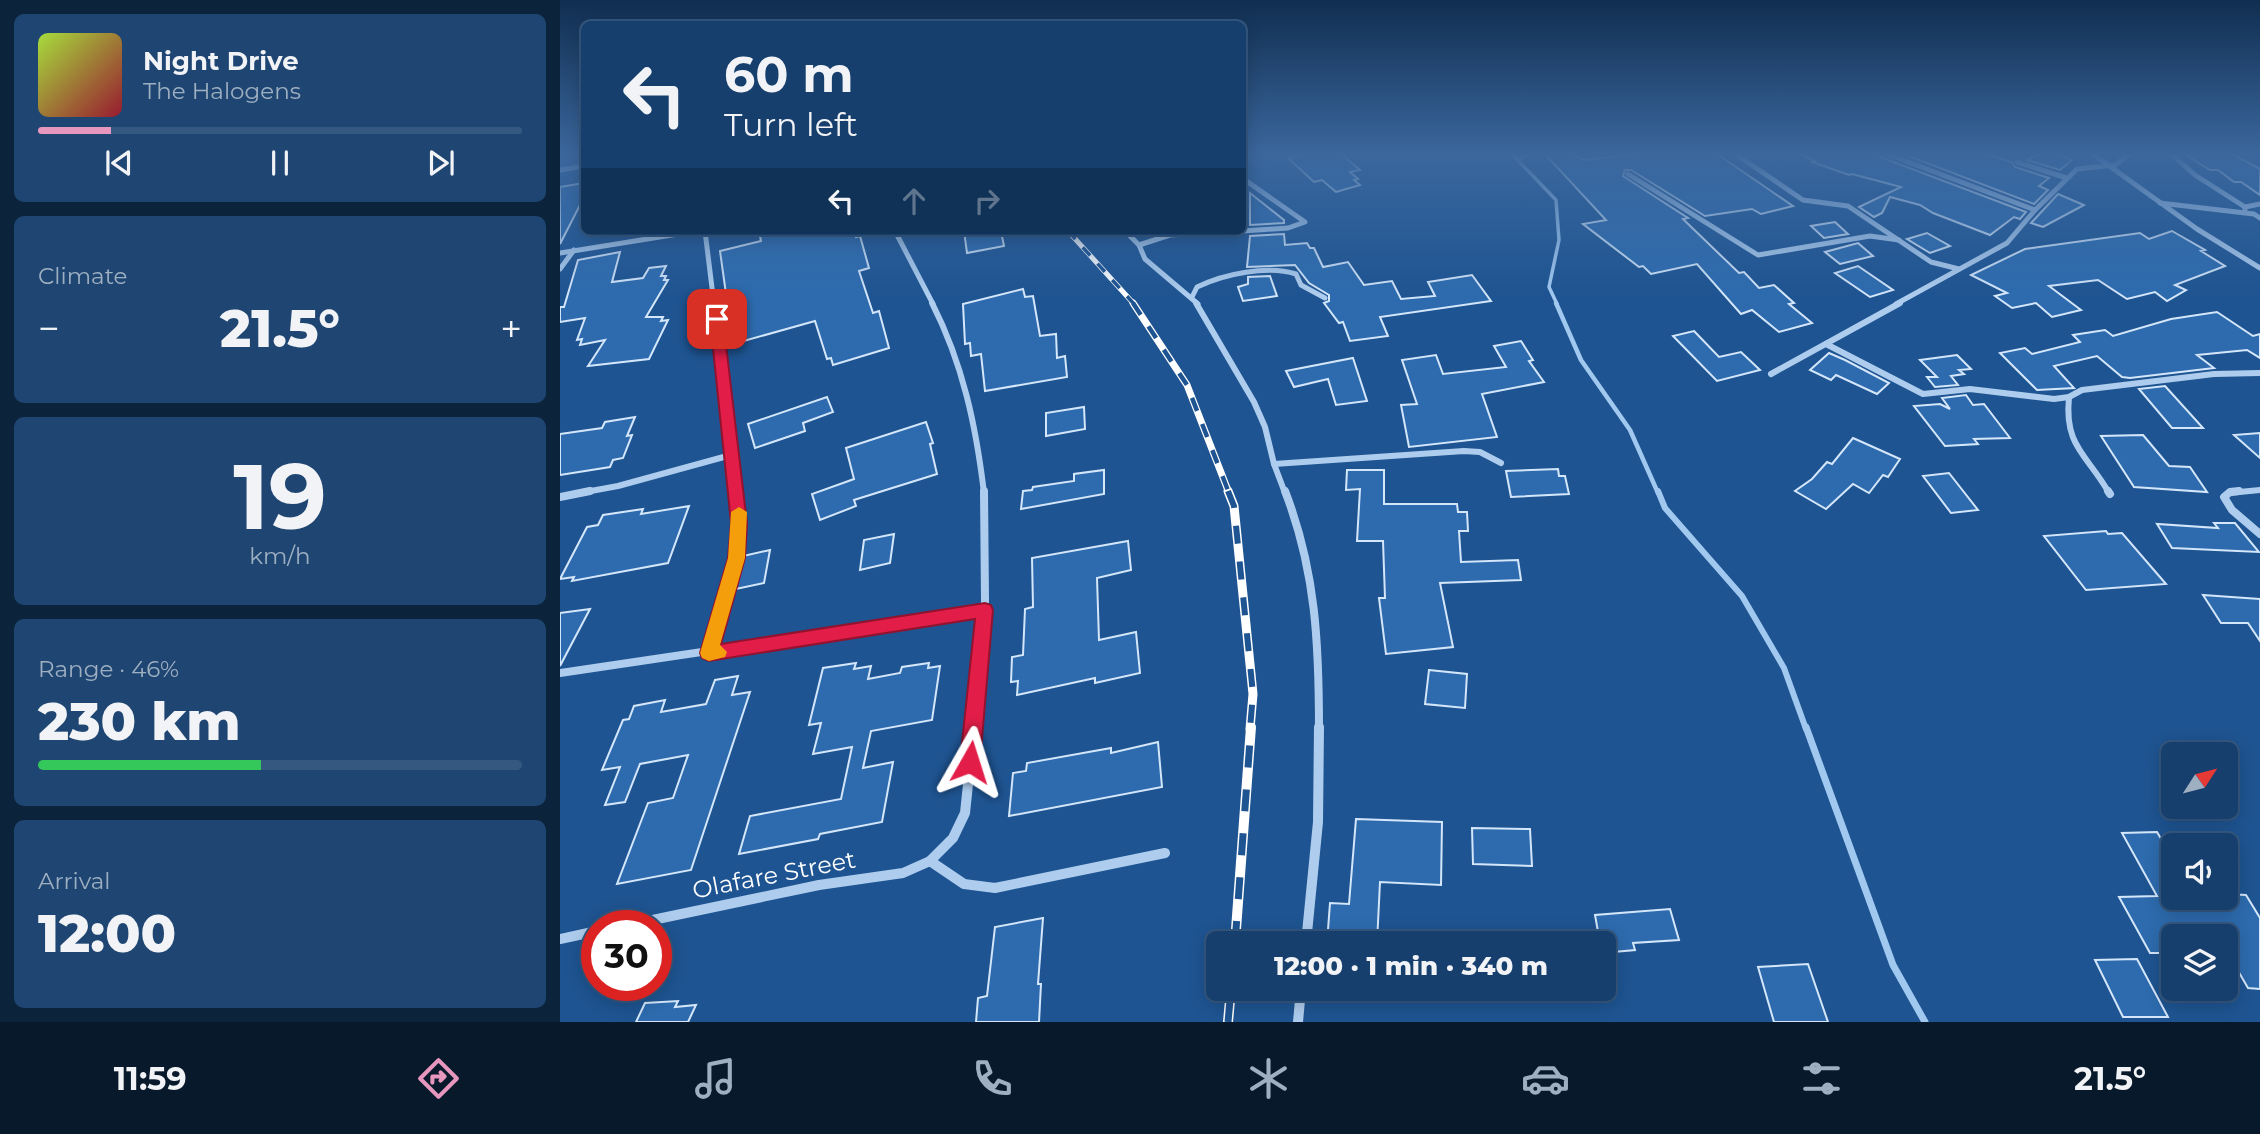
<!DOCTYPE html>
<html lang="en">
<head>
<meta charset="utf-8">
<style>
	body { margin:0; font-family:Montserrat,sans-serif; background:#1f4672; color:#f1f3f6; height:100vh; display:flex; flex-direction:column; font-size:26px; white-space:nowrap }
	* { box-sizing:border-box; margin:0 }
	p { font-size:23px; color:#9eafc2 }
	.icon { flex:none; width:38px; height:38px; fill:none; stroke:currentColor; stroke-width:2; stroke-linecap:round; stroke-linejoin:round }
	.map { position:relative; flex:1; overflow:hidden }
	.drawer { display:flex; flex-direction:column; gap:14px; padding:14px; background:#0c233c; width:560px }
	.drawer>* { flex:none }
	.hud { position:absolute; left:21px; top:21px; width:665px; height:214px; border-radius:10px; box-shadow:0 4px 18px #0003,0 0 0 2px #355880; background:#163f6d; color:#f1f3f6; overflow:hidden }
	.needle { width:46px; rotate:54deg }
	.controls { position:absolute; left:1601px; top:742px; display:grid; gap:14px }
	.controls a { display:grid; place-items:center; width:77px; height:77px; border-radius:10px; background:#163f6d; box-shadow:0 4px 18px #0003,0 0 0 2px #355880; font-size:35px }
	.speed { position:absolute; left:21px; top:910px; display:flex; gap:14px; font-size:35px; font-weight:700; text-align:center }
	.speed>* { display:grid; place-content:center; width:91px; height:91px; border-radius:50%; background:#163f6d; box-shadow:0 4px 18px #0003,0 0 0 2px #355880; line-height:1 }
	.speed .limit { border:10px solid #d22; background:#fff; color:#111 }
	.pin { position:absolute; display:grid; place-items:center; width:60px; height:60px; color:#fff; margin:-30px; border-radius:14px; box-shadow:0 4px 10px #0006 }
	.me { position:absolute; width:77px; margin:-38px; rotate:6deg; stroke-linejoin:round; filter:drop-shadow(0 0 5px #0008) }
	.turn { display:flex; align-items:center; gap:24px; height:147px; padding:0 28px; font-size:32px }
	.turn .icon { width:91px; height:91px; stroke-width:2.5 }
	.turn b { display:block; font-size:49px; line-height:60px }
	.lanes { display:flex; align-items:center; height:66px; padding:0 28px; background:#0003; justify-content:center; gap:35px; direction:ltr }
	.lanes .off { opacity:.35 }
	.big { font-size:52px; font-weight:800; line-height:1.1 }
	.drawer .tile { flex:1; display:flex; flex-direction:column; justify-content:center; gap:10px; min-width:0; padding:0 24px; border-radius:10px; background:#1f4672 }
	.drawer .dial { align-items:center; gap:0 }
	.dial b { font-size:91px; line-height:1 }
	.song { display:flex; align-items:center; gap:21px }
	.cover { width:84px; height:84px; border-radius:10px; background:linear-gradient(135deg,hsl(80 70% 55%),hsl(350 70% 35%)) }
	.played { height:7px; border-radius:4px; background:linear-gradient(90deg,#e797bd 15%,#355880 15%) }
	.keys { display:flex; justify-content:space-around; direction:ltr }
	.heat { display:flex; justify-content:space-between; align-items:center; font-size:38px; direction:ltr }
	.charge { height:10px; border-radius:5px; background:linear-gradient(90deg,#34c759 46%,#355880 0) }
	.trip { position:absolute; left:646px; top:931px; width:410px; height:70px; border-radius:10px; background:#163f6d; box-shadow:0 4px 18px #0003,0 0 0 2px #355880; font-weight:800; line-height:70px; text-align:center }
	.dock { display:flex; height:112px; justify-content:space-around; align-items:center; background:#09192c; color:#9eafc2 }
	.dock .icon { width:49px; height:49px }
	.dock .current { color:#e797bd }
	.dock b { font-size:32px; color:#f1f3f6 }
	main { display:flex; flex:1; min-height:0 }
	.map>svg:first-child { display:block }
</style>
</head>
<body>
<main>
<section class="drawer">
<div class="tile">
<div class="song"><i class="cover"></i><div><b>Night Drive</b><p>The Halogens</p></div></div>
<div class="played"></div>
<div class="keys"><svg class="icon" aria-label="previous" viewBox="0 0 24 24"><path d="M18 5L8 12l10 7zM5 5v14"/></svg><svg class="icon" aria-label="pause" viewBox="0 0 24 24"><path d="M8 5v14M16 5v14"/></svg><svg class="icon" aria-label="next" viewBox="0 0 24 24"><path d="M6 5l10 7-10 7zM19 5v14"/></svg></div>
</div>
<div class="tile"><p>Climate</p>
<div class="heat"><a>−</a><b class="big">21.5°</b><a>+</a></div>
</div>
<div class="tile dial"><b>19</b><p>km/h</p></div>
<div class="tile"><p>Range · 46%</p><b class="big">230 km</b><div class="charge"></div></div>
<div class="tile"><p>Arrival</p><b class="big">12:00</b></div>
</section>
<div class="map">
<svg width="1700" height="1022" viewBox="0 0 1700 1022">
	<rect width="100%" height="100%" fill="#1e5491"/>
	<g fill="none" stroke-linecap="round" stroke-linejoin="round">
		<g stroke="#a1c8ef" stroke-width="3.5">
			<polyline points="950,152 996,200 999,240 989,287 997,304"/>
			<polyline points="958,160 972,152"/>
		</g>
		<polyline stroke="#a1c8ef" stroke-width="4.5" points="996,303 1021,360 1070,430 1098,493"/>
		<polyline stroke="#a1c8ef" stroke-width="6" points="1098,491 1105,508 1182,596 1224,668 1246,729"/>
		<polyline stroke="#a1c8ef" stroke-width="7" points="1246,727 1333,965 1365,1022"/>
	</g>
	<g fill="#2d6bae" stroke="#d4e6fa" stroke-width="2">
		<polygon points="749,152 779,152 800,170 790,172 798,179 794,180 800,185 776,192 762,180 754,182 728,158"/>
		<polygon points="983,152 1008,152 1024,160 1091,152 1154,152 1233,206 1201,214 1192,209 1145,216 1071,170 1065,170 1063,176 1128,218 1123,219 1179,273 1184,272 1199,288 1214,285 1234,303 1229,304 1252,323 1219,332 1192,310 1181,314 1137,264 1091,274 1083,266 1079,267 1023,224 1046,220"/>
		<polygon points="1236,152 1317,152 1320,157 1466,212 1460,219 1454,217 1430,235 1373,213 1360,205 1330,197 1322,213 1314,217 1299,207 1341,187 1292,174 1289,175 1252,162 1255,161"/>
		<polygon points="1338,152 1420,152 1452,162 1455,167 1489,178 1479,186 1488,190 1474,204"/>
		<polygon points="1483,152 1494,152 1512,160 1500,170 1467,160"/>
		<polygon points="1621,152 1669,152 1700,169 1700,195 1681,182 1674,182 1658,170 1650,170"/>
		<polygon points="24,183 20,205 0,244 0,187"/>
		<polygon points="690,193 724,220 724,223 690,225"/>
		<polygon points="1498,194 1524,205 1483,227 1471,223"/>
		<polygon points="1275,222 1288,234 1264,238 1251,226"/>
		<polygon points="199,231 295,231 296,237 300,236 309,268 299,271 313,313 319,311 329,348 273,365 271,358 267,359 255,321 173,344 160,251 201,241"/>
		<polygon points="404,231 441,231 444,246 407,253"/>
		<polygon points="1612,231 1645,250 1641,251 1665,266 1615,285 1626,290 1607,301 1595,292 1567,299 1538,280 1489,286 1521,310 1492,317 1476,303 1452,308 1435,296 1447,293 1411,275 1465,249 1580,233 1589,239"/>
		<polygon points="1367,233 1390,246 1370,253 1347,239"/>
		<polygon points="724,234 725,245 747,243 750,248 754,248 763,267 788,262 804,285 832,281 841,299 875,296 868,282 912,275 931,301 820,317 828,336 790,341 783,322 779,323 764,303 769,301 769,295 749,283 735,265 687,267 690,236"/>
		<polygon points="1298,243 1313,256 1280,264 1265,252"/>
		<polygon points="60,252 52,282 83,278 89,268 106,266 101,276 106,276 104,280 108,280 86,317 103,317 101,321 108,320 89,359 28,366 45,340 20,345 22,339 17,340 25,318 0,322 0,307 4,307 18,260"/>
		<polygon points="1298,266 1333,290 1310,297 1275,273"/>
		<polygon points="710,276 717,296 683,301 678,287 688,284 688,277"/>
		<polygon points="463,289 465,297 473,296 480,336 496,334 497,358 505,356 507,377 425,391 421,354 411,356 410,343 405,344 403,304"/>
		<polygon points="1657,312 1693,336 1700,334 1700,358 1687,350 1637,355 1654,368 1570,378 1562,377 1537,356 1494,366 1514,388 1477,390 1440,353 1465,348 1472,354 1520,342 1513,335 1545,330 1553,336 1611,319"/>
		<polygon points="1134,331 1159,357 1181,352 1200,370 1157,381 1113,336"/>
		<polygon points="961,341 973,360 969,361 984,382 922,394 937,437 849,447 841,405 857,404 842,360 876,355 883,374 946,367 934,346"/>
		<polygon points="1269,353 1285,360 1329,383 1317,394 1276,375 1271,380 1250,370"/>
		<polygon points="1397,355 1411,369 1399,370 1404,374 1391,376 1398,385 1375,387 1367,377 1377,377 1360,360"/>
		<polygon points="793,358 807,401 776,405 768,379 734,387 726,371"/>
		<polygon points="1605,386 1643,428 1612,428 1579,389"/>
		<polygon points="1406,395 1413,405 1424,404 1450,438 1414,439 1418,444 1385,446 1354,406 1380,404 1390,409 1382,398"/>
		<polygon points="267,397 273,412 243,423 245,431 195,448 188,424"/>
		<polygon points="524,407 525,429 486,436 486,413"/>
		<polygon points="75,417 67,436 72,435 63,458 53,460 50,467 0,475 0,434 42,428 45,422"/>
		<polygon points="366,422 373,443 370,444 377,474 294,500 296,506 260,520 252,494 294,479 286,448"/>
		<polygon points="1700,433 1700,458 1674,435"/>
		<polygon points="1583,435 1609,466 1630,467 1647,492 1574,487 1541,436"/>
		<polygon points="1293,438 1340,459 1328,477 1323,475 1309,493 1293,484 1266,509 1235,491 1252,479 1267,462 1272,464"/>
		<polygon points="998,469 999,476 1005,476 1009,494 951,497 946,471"/>
		<polygon points="544,470 544,494 461,509 463,491 472,490 473,487 514,481 514,474"/>
		<polygon points="787,470 824,470 824,504 897,504 898,512 907,512 908,531 899,531 901,562 958,560 961,580 880,583 893,647 826,654 819,598 825,598 823,541 797,541 800,489 786,490"/>
		<polygon points="1389,473 1418,510 1391,513 1363,476"/>
		<polygon points="129,506 108,563 12,581 14,577 0,579 27,527 38,525 43,515 83,509 81,514"/>
		<polygon points="1654,523 1675,523 1699,552 1612,548 1597,524 1658,528"/>
		<polygon points="1546,531 1548,534 1562,533 1606,584 1526,590 1484,536"/>
		<polygon points="334,534 330,563 300,570 304,540"/>
		<polygon points="568,541 571,570 537,578 539,640 576,632 580,673 535,683 535,678 457,695 458,681 451,682 452,657 463,655 465,609 473,607 472,558"/>
		<polygon points="210,550 204,583 176,589 183,556"/>
		<polygon points="1643,595 1700,599 1700,641 1688,623 1661,623"/>
		<polygon points="30,609 0,666 0,613"/>
		<polygon points="296,663 294,669 311,666 308,679 340,673 342,667 369,663 368,668 380,666 372,720 311,731 303,768 333,762 322,822 260,834 258,839 179,854 190,816 281,799 292,747 253,754 261,723 249,725 263,668"/>
		<polygon points="869,670 907,674 905,708 865,704"/>
		<polygon points="178,676 172,695 190,692 131,870 57,884 88,803 113,798 128,755 80,764 65,802 45,805 60,767 42,770 63,720 69,719 74,706 105,700 101,712 146,704 155,680"/>
		<polygon points="598,742 602,787 449,816 453,773 466,771 467,763 551,748 551,753"/>
		<polygon points="796,819 882,822 881,885 820,882 817,943 767,943 770,903 789,904"/>
		<polygon points="912,828 970,829 972,866 913,864"/>
		<polygon points="1597,832 1614,860 1614,898 1666,898 1666,894 1686,895 1700,918 1700,989 1688,988 1666,950 1666,936 1614,936 1614,953 1590,953 1559,897 1597,896 1562,833"/>
		<polygon points="1110,909 1119,940 1073,943 1075,950 1043,953 1043,943 1040,943 1035,915"/>
		<polygon points="483,918 478,984 481,984 479,1022 416,1022 418,998 427,996 435,927"/>
		<polygon points="1577,959 1608,1017 1563,1017 1535,960"/>
		<polygon points="1248,964 1268,1022 1214,1022 1198,967"/>
		<polygon points="118,1001 115,1007 136,1005 128,1022 76,1022 85,1003"/>
	</g>
	<g fill="none" stroke-linecap="round" stroke-linejoin="round">
		<g stroke="#aecdee" stroke-width="5">
			<polyline points="1322,152 1475,210"/>
			<polyline points="1530,152 1637,229 1700,268"/>
			<polyline points="1609,152 1635,175 1685,207"/>
			<polyline points="1174,153 1243,200 1288,206 1371,262 1399,269"/>
			<polyline points="1457,162 1507,178"/>
			<polyline points="0,170 24,166"/>
			<polyline points="1068,174 1198,255 1310,236 1339,240"/>
			<polyline points="1600,203 1694,214 1700,218"/>
			<polyline points="1685,210 1685,207 1700,204"/>
			<polyline points="145,231 154,304"/>
			<polyline points="335,231 373,304"/>
			<polyline points="565,231 579,245 585,259 638,304"/>
			<polyline points="682,231 728,228 745,222 685,180"/>
			<polyline points="579,245 610,235 681,231"/>
			<polyline points="0,253 137,231"/>
			<polyline points="0,269 14,250"/>
			<path d="M 632,297 L 637,287 C 664,274 707,265 736,274 L 741,285 L 765,298"/>
			<polyline points="1336,304 1447,243 1475,210 1517,169 1555,165 1572,152"/>
		</g>
		<g stroke="#aecdee" stroke-width="6">
			<polyline points="153,303 176,493"/>
			<path d="M 372,303 C 403,364 416,426 424,493"/>
			<polyline points="636,303 694,402 705,427 714,464 725,493"/>
			<polyline points="1266,344 1363,394 1410,389 1494,399 1509,397 1522,390 1654,374 1700,373"/>
			<polyline points="1211,374 1340,303"/>
			<path d="M 1509,397 C 1504,447 1527,454 1549,493"/>
			<polyline points="714,464 904,451 920,452 941,463"/>
			<polyline points="20,493 58,486 171,455"/>
			<polyline points="1669,493 1700,490"/>
		</g>
		<g stroke="#aecdee" stroke-width="8">
			<path d="M 725,491 C 756,571 759,645 759,729"/>
			<polyline points="1548,491 1550,494"/>
			<polyline points="1679,491 1670,492 1664,497 1672,510 1700,534"/>
			<polyline points="0,497 30,491"/>
			<path d="M 149,653 C 165,595 182,553 175,491"/>
			<polyline points="0,673 424,610"/>
			<polyline points="414,729 425,601 424,491"/>
		</g>
		<g stroke="#aecdee" stroke-width="10">
			<polyline points="370,861 404,884 435,888 605,853"/>
			<polyline points="64,926 259,885 343,873 370,861 393,838 405,813 414,727"/>
			<polyline points="0,939 37,931"/>
			<polyline points="746,943 758,822 759,727"/>
			<polyline points="738,1022 741,989"/>
		</g>
		<defs>
			<polyline id="rail-far3" points="508,231 574,304"/>
			<polyline id="rail-far2" points="573,303 627,385 669,493"/>
			<polyline id="rail-far1" points="668,491 674,506 693,694 690,729"/>
			<g id="rail">
				<polyline points="675,943 691,727"/>
				<polyline points="668,1022 671,989"/>
			</g>
		</defs>
		<use href="#rail-far3" stroke="#fff" stroke-width="5"/>
		<use href="#rail-far2" stroke="#fff" stroke-width="7"/>
		<use href="#rail-far1" stroke="#fff" stroke-width="9"/>
		<use href="#rail" stroke="#fff" stroke-width="10"/>
		<use href="#rail-far3" stroke="#1e5491" stroke-width="3.5" stroke-dasharray="11" stroke-linecap="butt"/>
		<use href="#rail-far2" stroke="#1e5491" stroke-width="4.5" stroke-dasharray="14" stroke-linecap="butt"/>
		<use href="#rail-far1" stroke="#1e5491" stroke-width="6" stroke-dasharray="18" stroke-linecap="butt"/>
		<use href="#rail" stroke="#1e5491" stroke-width="7" stroke-dasharray="22" stroke-linecap="butt"/>
	</g>
	<linearGradient id="sky" x2="0" y2="1"><stop stop-color="#102e50"/><stop offset="0.52" stop-color="#3b679d"/><stop offset="1" stop-color="#3b679d" stop-opacity="0"/></linearGradient>
	<rect width="1700" height="295" fill="url(#sky)"/>
	<polygon fill="#e11d48" stroke="#92132f" stroke-width="2" points="157,315 163,319 187,523 185,558 161,644 425,603 431,605 433,610 420,762 417,769 410,771 403,769 400,762 415,619 149,661 142,658 140,653 168,558 171,523 150,319"/>
	<polygon fill="#f59e0b" points="179,507 187,512 185,558 160,645 167,652 165,657 149,661 142,658 140,653 168,558 171,512"/>
	<g text-anchor="middle" stroke-width="7" stroke-linejoin="round" paint-order="stroke">
		<g font-size="24" fill="#fff" stroke="#1e5491">
			<text transform="translate(214 875) rotate(-11)" y="8">Olafare Street</text>
		</g>
	</g>
</svg>
<div class="controls">
<a><svg class="needle" viewBox="-14 -14 28 28"><path d="M0-13l5 13h-10z" fill="#e53935"/><path d="M0 13l5-13h-10z" fill="#9eafc2"/></svg></a>
<a><svg class="icon" aria-label="sound" viewBox="0 0 24 24"><path d="M4 9h4l5-4v14l-5-4H4zM17 9q2 3 0 6"/></svg></a>
<a><svg class="icon" aria-label="layers" viewBox="0 0 24 24"><path d="M12 4l9 5-9 5-9-5zM3 14l9 5 9-5"/></svg></a>
</div>
<div class="speed"><div class="limit">30</div></div>
<div class="pin" style="left:157px;top:319px;background:#d93025"><svg class="icon" aria-label="arrive" viewBox="0 0 24 24"><path d="M6 21V4h12l-3 4 3 4H6"/></svg></div>
<svg class="me" style="left:410px;top:762px" viewBox="-20 -20 40 40"><path d="M0-17L14 15 0 8-14 15z" fill="#e11d48" stroke="#fff" stroke-width="4"/></svg>
<div class="trip">12:00 · 1 min · 340 m</div>
<div class="hud">
<div class="turn"><svg class="icon" aria-label="left" viewBox="0 0 24 24"><path d="M17 20v-9H6M10 6l-5 5 5 5"/></svg><div><b>60 m</b>Turn left</div></div>
<div class="lanes"><svg class="icon" aria-label="left" viewBox="0 0 24 24"><path d="M17 20v-9H6M10 6l-5 5 5 5"/></svg><svg class="icon off" aria-label="ahead" viewBox="0 0 24 24"><path d="M12 20V5M6 11l6-6 6 6"/></svg><svg class="icon off" aria-label="right" viewBox="0 0 24 24"><path d="M7 20v-9h11M14 6l5 5-5 5"/></svg></div>
</div>
</div>
</main>
<nav class="dock">
<b>11:59</b>
<svg class="icon current" aria-label="directions" viewBox="0 0 24 24"><path d="M12 3l9 9-9 9-9-9zM9 14v-3h6M13 9l2 2-2 2"/></svg>
<svg class="icon" aria-label="music" viewBox="0 0 24 24"><path d="M9 18V5l10-2v13"/><circle cx="6" cy="18" r="3"/><circle cx="16" cy="16" r="3"/></svg>
<svg class="icon" aria-label="phone" viewBox="0 0 24 24"><path d="M5 4h4l2 5-3 2q2 4 5 5l2-3 5 2v4C11 20 4 13 5 4z"/></svg>
<svg class="icon" aria-label="climate" viewBox="0 0 24 24"><path d="M12 3v18M4 7l16 10M4 17L20 7"/></svg>
<svg class="icon" aria-label="car" viewBox="0 0 24 24"><path d="M5 17H2v-5l4-1 3-4h7l3 4 3 1v5h-3M9 17h6M6 11h13"/><circle cx="7" cy="17" r="2"/><circle cx="17" cy="17" r="2"/></svg>
<svg class="icon" aria-label="filters" viewBox="0 0 24 24"><path d="M4 7h16M4 17h16"/><circle cx="9" cy="7" r="2"/><circle cx="15" cy="17" r="2"/></svg>
<b>21.5°</b>
</nav>
</body>
</html>
